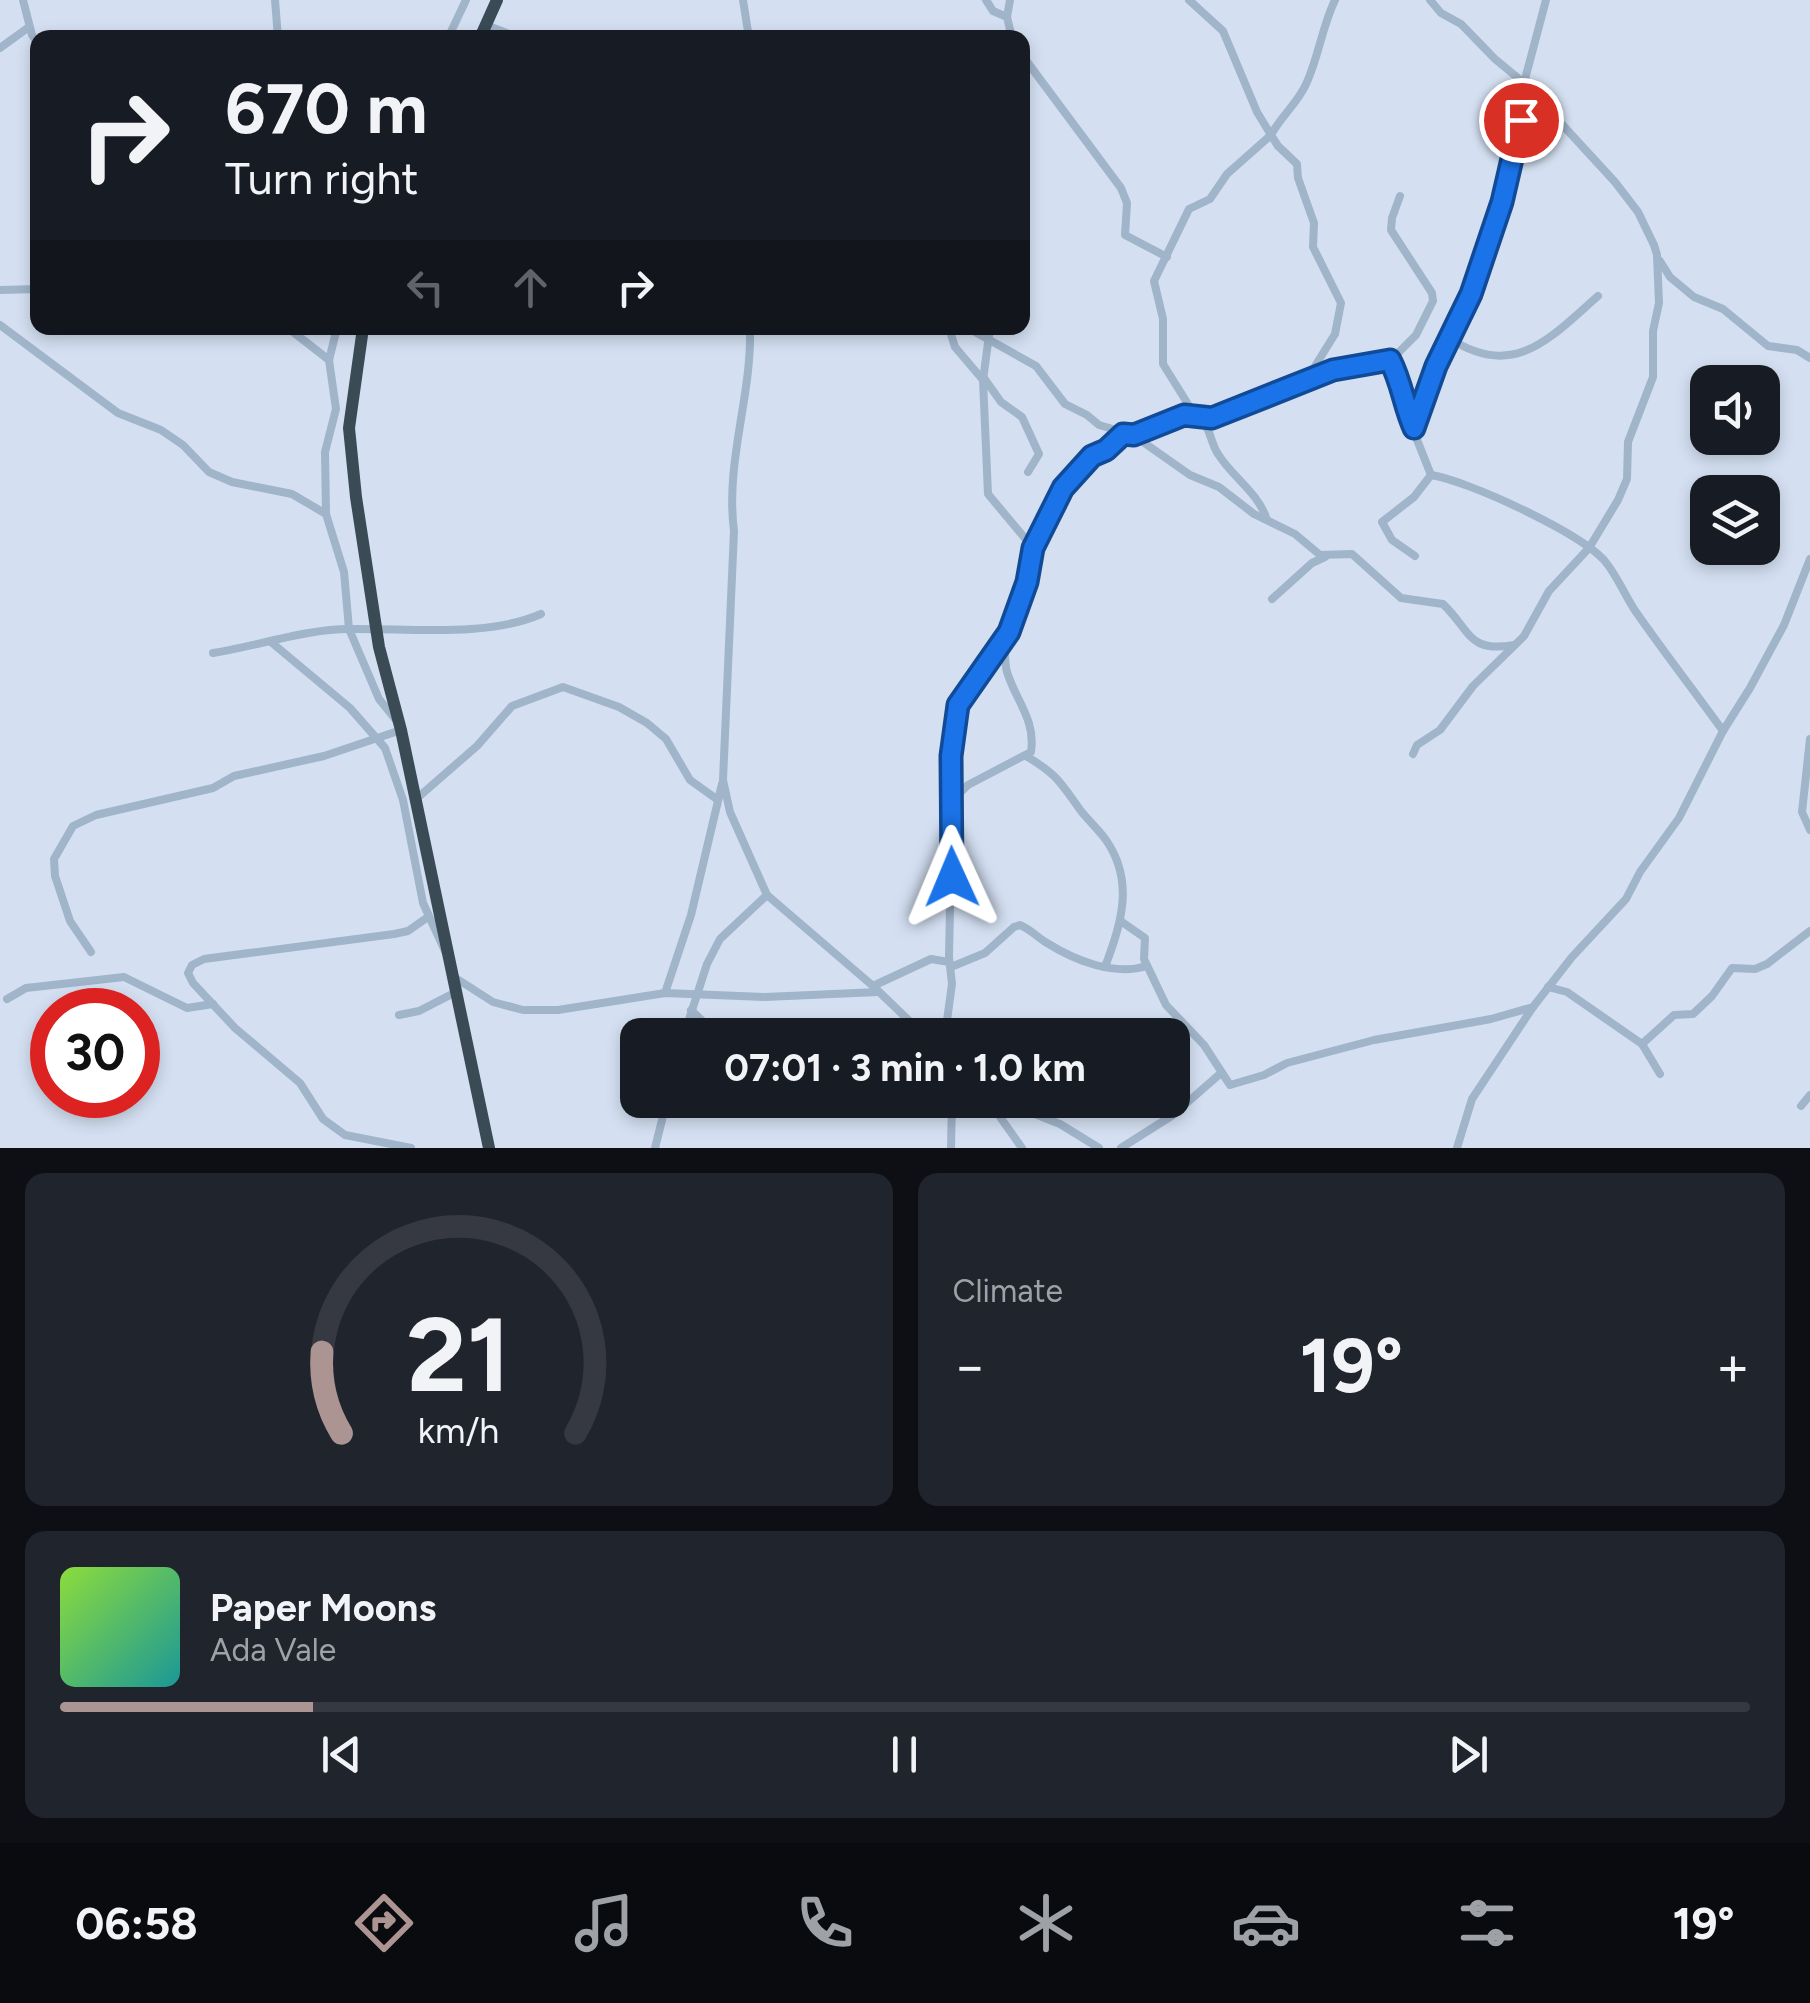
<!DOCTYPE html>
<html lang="en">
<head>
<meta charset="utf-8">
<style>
	body { margin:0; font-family:Figtree,sans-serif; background:#20242c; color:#f1f3f6; height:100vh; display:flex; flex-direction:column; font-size:38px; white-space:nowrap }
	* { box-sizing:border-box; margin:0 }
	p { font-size:32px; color:#9ea1a6 }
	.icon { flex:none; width:55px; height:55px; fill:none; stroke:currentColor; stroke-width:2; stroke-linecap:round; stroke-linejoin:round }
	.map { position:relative; height:1148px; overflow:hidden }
	.details { display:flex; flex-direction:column; gap:25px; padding:25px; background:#0d0f14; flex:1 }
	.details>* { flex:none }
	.top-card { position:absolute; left:30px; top:30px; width:1000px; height:305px; border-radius:20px; box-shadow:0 5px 15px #0003; background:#171b24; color:#f1f3f6; overflow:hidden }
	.controls { position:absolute; left:1690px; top:365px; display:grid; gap:20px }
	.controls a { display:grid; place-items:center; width:90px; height:90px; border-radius:20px; background:#171b24; box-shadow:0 5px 15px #0003; font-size:50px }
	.speed { position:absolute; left:30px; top:988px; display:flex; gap:20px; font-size:50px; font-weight:700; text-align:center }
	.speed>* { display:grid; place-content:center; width:130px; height:130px; border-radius:50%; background:#171b24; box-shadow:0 5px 15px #0003; line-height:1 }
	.speed .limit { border:15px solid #d22; background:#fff; color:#111 }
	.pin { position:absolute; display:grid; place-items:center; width:85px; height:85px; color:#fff; margin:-42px; border:5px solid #fff; border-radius:50%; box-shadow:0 2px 10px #0007 }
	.me { position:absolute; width:110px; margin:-55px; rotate:359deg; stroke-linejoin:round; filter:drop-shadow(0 0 8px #0008) }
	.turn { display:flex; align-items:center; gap:35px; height:210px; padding:0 30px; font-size:45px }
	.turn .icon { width:130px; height:130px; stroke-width:2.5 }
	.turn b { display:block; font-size:70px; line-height:85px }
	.lanes { display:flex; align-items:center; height:95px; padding:0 30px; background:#0003; justify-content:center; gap:50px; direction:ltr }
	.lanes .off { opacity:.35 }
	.big { font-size:75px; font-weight:700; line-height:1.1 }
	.details .tile { flex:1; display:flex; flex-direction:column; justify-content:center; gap:15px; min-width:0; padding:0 35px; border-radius:20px; background:#20242c }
	.details .dial { align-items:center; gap:0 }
	.dial svg { height:260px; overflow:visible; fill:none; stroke:#363941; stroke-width:7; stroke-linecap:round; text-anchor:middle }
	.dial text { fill:#f1f3f6; stroke:none }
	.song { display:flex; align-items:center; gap:30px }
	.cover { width:120px; height:120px; border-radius:15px; background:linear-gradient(135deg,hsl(90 70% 55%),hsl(180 70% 35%)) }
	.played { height:10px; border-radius:5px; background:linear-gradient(90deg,#ab9492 15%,#363941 15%) }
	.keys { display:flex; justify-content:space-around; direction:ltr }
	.heat { display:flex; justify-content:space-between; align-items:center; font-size:55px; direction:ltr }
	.details .tiles { flex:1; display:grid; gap:25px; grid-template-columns:1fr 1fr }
	.tile:last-child { grid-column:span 2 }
	.trip { position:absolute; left:620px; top:1018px; width:570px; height:100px; border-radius:20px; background:#171b24; box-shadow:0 5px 15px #0003; font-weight:700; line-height:100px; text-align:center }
	.menu { display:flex; height:160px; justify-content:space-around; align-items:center; background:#090b0e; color:#9ea1a6 }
	.menu .icon { width:70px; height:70px }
	.menu .current { color:#ab9492 }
	.menu b { font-size:45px; color:#f1f3f6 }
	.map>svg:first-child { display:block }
</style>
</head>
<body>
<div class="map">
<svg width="1810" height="1148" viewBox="0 0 1810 1148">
	<rect width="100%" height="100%" fill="#d4e0f2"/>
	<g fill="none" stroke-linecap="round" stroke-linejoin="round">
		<g stroke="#a0b4ca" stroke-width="8">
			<polyline points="23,0 32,35 38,44"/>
			<polyline points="275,0 278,38"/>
			<polyline points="743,0 749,38"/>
			<polyline points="986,0 993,11 1007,17"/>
			<polyline points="1010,0 1007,17 1012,38"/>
			<polyline points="1189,0 1223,31 1257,112 1271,135 1227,174 1210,199 1189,209 1154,281 1163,319 1163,364 1196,417"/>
			<polyline points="486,25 520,38"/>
			<polyline points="448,38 466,0"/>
			<polyline points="0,48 29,27"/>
			<polyline points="1022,55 1121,188 1127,203 1125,235 1167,257"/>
			<polyline points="1660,261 1670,277 1694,297 1723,309 1768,346 1797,350 1810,358"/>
			<polyline points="0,290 38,289"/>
			<polyline points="0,325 118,413 161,430 183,445 209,472 232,482 292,494 326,514 344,572 349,629 379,699 396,720"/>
			<polyline points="288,328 329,360"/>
			<path d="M 750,328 C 752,396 725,462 734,531 L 723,780 L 730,812 L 767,895 L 873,986 L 924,1035"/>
			<polyline points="949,328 955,347 983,380"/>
			<path d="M 968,328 L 1036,366 L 1065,404 L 1087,415 L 1099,425 L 1133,435 L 1190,475 L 1219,487 L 1254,514 L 1295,534 L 1320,555 L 1352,554 L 1401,598 L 1443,604 C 1471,631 1468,653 1514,645"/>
			<path d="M 1449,338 C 1514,381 1550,338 1598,296"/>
			<polyline points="1391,360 1402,383 1406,412 1431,475"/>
			<polyline points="984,378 1001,402 1022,417 1039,454 1028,472"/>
			<path d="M 1307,379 L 1335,334 L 1341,303 L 1313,247 L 1314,223 L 1298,178 L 1297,164 L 1278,146 L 1271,135 C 1281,116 1299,102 1307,82 C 1319,55 1322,27 1335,0"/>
			<path d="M 1200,418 C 1211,428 1210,442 1218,454 C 1233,478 1258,492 1267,520"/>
			<polyline points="1414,429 1436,366 1471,294 1502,202 1519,134 1524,83 1546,0"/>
			<polyline points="1133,435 1184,415 1204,419 1223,415 1333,370 1391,360 1416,335 1433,301 1432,293 1391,230 1392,218 1400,196"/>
			<path d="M 1431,475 C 1469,481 1578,532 1604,560 C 1617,575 1625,596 1636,612 C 1664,652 1694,691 1723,731"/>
			<polyline points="326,514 325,452 336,409 329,360 337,328"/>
			<polyline points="1033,548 1063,488 1086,461 1106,450 1123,434"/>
			<polyline points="1415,556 1392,540 1382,522 1414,497 1431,475"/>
			<polyline points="1272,599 1312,563 1325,557"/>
			<polyline points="271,642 350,708 385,748 403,800 423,903 446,953"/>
			<path d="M 213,653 C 258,646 305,629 350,629 C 409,628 486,638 541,614"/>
			<polyline points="1810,739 1802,812 1810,830"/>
			<polyline points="1413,754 1417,745 1440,730 1473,686 1524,636 1549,591 1589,548 1618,500 1627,479 1628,442 1653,377 1653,331 1659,303 1657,255 1654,245 1638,212 1615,182 1524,83 1495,59 1461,24 1441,13 1430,0"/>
			<path d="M 1026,756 C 1058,775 1060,782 1081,811 C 1089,821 1099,830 1106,840 C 1135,882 1121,924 1105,967"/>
			<polyline points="415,800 477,746 512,706 563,687 619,707 647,723 666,739 690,780 718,800"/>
			<path d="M 951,801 L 968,785 L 1031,752 C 1036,720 1016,701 1007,672 C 1004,661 1005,650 1005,638"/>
			<polyline points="1122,922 1145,938 1144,959 1166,1005 1204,1045 1230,1085 1264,1075 1287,1063 1374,1040 1491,1019 1533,1007"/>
			<polyline points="91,952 70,921 55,876 54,859 73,826 96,815 213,788 234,776 324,756 401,730"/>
			<path d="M 951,967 L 985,953 L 1014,927 L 1020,925 C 1030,929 1037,937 1047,943 C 1076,961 1114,976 1147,966"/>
			<polyline points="454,977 493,1002 523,1010 558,1010 665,993 765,997 878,992"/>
			<polyline points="873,986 931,959 949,962"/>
			<polyline points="1548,987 1567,992 1642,1044 1660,1074"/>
			<polyline points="665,993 691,915 722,784"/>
			<polyline points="7,999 26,988 124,977 187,1008 213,1004"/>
			<polyline points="691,1010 717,1035"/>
			<polyline points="399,1015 419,1011 456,992"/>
			<polyline points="684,1035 707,964 720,939 767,895"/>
			<path d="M 945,1035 L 952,984 L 949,957 L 954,714 C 965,686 988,665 1004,640 C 1022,613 1028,580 1033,548 L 988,494 L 983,380 L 990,328"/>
			<polyline points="1642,1044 1674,1015 1693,1014 1712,996 1732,968 1755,969 1767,964 1810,931"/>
			<polyline points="793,1100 807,1106 824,1100"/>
			<polyline points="988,1100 1022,1148"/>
			<polyline points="999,1100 1060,1124 1099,1148"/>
			<polyline points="1801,1106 1810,1095"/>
			<polyline points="411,1148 345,1135 323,1119 300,1083 235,1028 193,983 188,973 192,965 204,959 394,934 408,931 428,917"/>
			<polyline points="655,1148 667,1100"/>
			<polyline points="951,1148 952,1100"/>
			<polyline points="1121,1148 1173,1115 1221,1073"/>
			<polyline points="1457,1148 1472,1099 1533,1007 1572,957 1626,899 1640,872 1679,818 1723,731 1750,688 1784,625 1810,559"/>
		</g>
		<g stroke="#3a4b55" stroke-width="12">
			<polyline points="480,38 497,0"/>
			<polyline points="363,328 349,428 356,497 379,647 401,730 489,1148"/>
		</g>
	</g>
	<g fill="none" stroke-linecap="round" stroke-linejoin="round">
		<defs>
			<path id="route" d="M 952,877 L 951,756 L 958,705 L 1009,632 L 1027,582 L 1033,548 L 1063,488 L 1092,456 L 1106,450 L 1123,434 L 1134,435 L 1184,415 L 1212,418 L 1333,370 L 1390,360 C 1402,383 1404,406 1414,428 L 1436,366 L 1471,294 L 1502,202 L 1521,120"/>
		</defs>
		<use href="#route" stroke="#114b97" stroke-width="25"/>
		<use href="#route" stroke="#1a73e8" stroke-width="18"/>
	</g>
</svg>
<div class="controls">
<a><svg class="icon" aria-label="sound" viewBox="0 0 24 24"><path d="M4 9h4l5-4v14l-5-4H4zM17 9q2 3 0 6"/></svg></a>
<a><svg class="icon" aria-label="layers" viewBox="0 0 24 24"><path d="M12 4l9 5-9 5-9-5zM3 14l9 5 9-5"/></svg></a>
</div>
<div class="speed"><div class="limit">30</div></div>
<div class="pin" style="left:1521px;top:120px;background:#d93025"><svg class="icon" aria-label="arrive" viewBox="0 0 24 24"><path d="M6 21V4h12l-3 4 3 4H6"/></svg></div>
<svg class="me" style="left:952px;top:877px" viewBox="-20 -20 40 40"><path d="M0-17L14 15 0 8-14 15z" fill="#1a73e8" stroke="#fff" stroke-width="4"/></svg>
<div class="trip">07:01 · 3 min · 1.0 km</div>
<div class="top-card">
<div class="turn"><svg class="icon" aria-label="right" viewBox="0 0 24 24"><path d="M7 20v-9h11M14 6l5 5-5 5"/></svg><div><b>670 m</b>Turn right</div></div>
<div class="lanes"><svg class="icon off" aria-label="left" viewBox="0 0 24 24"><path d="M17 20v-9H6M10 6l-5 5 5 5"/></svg><svg class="icon off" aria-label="ahead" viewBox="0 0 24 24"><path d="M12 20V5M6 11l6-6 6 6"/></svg><svg class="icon" aria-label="right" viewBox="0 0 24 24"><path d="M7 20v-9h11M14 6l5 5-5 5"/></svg></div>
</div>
</div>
<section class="details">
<div class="tiles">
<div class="tile dial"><svg viewBox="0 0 100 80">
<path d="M14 69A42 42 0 1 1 86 69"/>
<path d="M14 69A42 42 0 0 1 8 44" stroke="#ab9492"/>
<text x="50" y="56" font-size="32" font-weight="700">21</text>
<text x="50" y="72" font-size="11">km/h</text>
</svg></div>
<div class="tile"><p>Climate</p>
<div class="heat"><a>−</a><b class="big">19°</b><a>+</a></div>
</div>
<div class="tile">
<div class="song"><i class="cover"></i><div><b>Paper Moons</b><p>Ada Vale</p></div></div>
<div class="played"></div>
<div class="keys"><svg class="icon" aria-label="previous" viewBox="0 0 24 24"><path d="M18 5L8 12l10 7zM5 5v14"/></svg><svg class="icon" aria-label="pause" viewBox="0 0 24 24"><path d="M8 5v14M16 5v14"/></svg><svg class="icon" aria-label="next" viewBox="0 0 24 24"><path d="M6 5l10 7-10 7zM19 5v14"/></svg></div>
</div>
</div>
</section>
<nav class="menu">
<b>06:58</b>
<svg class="icon current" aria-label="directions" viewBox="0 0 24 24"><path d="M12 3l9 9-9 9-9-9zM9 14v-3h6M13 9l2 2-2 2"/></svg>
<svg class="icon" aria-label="music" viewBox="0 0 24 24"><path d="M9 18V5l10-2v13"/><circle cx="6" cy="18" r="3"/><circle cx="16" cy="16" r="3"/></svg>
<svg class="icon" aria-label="phone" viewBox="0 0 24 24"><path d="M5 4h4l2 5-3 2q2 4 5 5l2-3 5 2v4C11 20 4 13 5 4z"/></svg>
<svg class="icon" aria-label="climate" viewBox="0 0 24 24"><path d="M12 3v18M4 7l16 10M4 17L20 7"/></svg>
<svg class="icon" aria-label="car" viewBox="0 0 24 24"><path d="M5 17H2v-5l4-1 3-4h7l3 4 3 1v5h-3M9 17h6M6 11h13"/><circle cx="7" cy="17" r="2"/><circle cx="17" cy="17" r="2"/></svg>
<svg class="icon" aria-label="filters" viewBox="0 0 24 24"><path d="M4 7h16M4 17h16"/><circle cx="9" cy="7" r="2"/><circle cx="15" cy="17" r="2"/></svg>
<b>19°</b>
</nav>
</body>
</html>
